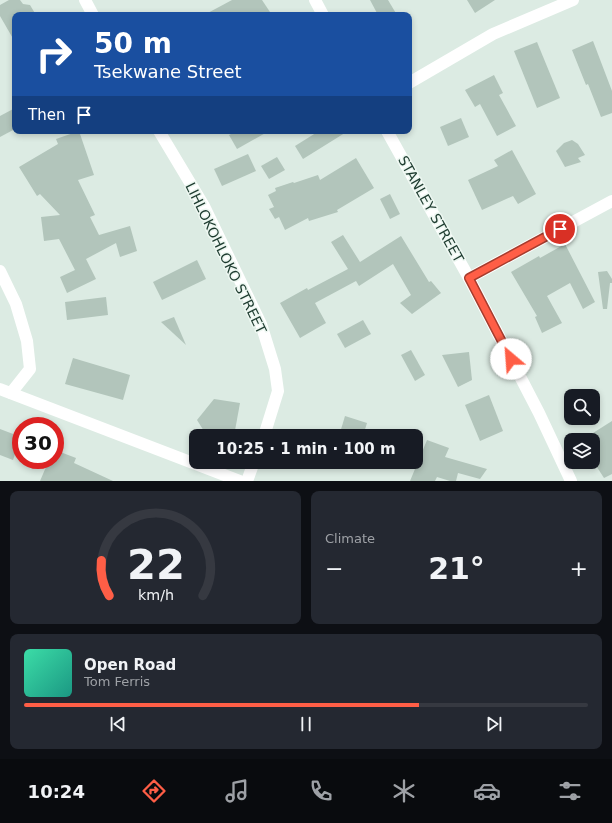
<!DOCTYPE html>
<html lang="en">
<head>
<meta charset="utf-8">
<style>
	body { margin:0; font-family:"DejaVu Sans",sans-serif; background:#242831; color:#f1f3f6; height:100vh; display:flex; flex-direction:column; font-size:15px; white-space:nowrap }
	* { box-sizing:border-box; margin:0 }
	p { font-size:13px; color:#9ea1a6 }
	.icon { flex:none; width:22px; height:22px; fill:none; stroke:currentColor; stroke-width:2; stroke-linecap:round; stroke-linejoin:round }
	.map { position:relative; height:481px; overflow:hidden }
	.drawer { display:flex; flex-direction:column; gap:10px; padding:10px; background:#0d0f14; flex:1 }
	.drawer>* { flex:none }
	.hud { position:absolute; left:12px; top:12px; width:400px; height:122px; border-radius:8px; box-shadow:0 2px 6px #0003; background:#1a4fa0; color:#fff; overflow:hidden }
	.tools { position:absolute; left:564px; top:389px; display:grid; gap:8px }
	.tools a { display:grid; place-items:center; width:36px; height:36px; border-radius:8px; background:#171b24; box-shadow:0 2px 6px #0003; font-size:20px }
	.speed { position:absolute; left:12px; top:417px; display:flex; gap:8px; font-size:20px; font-weight:700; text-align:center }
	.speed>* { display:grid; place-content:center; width:52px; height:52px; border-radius:50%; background:#171b24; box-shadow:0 2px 6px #0003; line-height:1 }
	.speed .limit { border:6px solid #d22; background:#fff; color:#111 }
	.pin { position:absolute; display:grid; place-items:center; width:34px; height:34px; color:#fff; margin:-17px; border:2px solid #fff; border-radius:50%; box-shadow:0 1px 4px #0007 }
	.me { position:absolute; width:44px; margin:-22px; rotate:333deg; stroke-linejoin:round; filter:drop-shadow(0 0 3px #0008) }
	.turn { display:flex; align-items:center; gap:14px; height:84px; padding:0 16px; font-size:18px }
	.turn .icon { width:52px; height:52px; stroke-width:2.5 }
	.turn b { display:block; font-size:28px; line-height:34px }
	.then { display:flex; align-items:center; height:38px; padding:0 16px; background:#0003; gap:8px; font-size:15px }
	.big { font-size:30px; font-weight:700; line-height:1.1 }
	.drawer .card { flex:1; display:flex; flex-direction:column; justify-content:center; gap:6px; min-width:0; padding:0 14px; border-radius:8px; background:#242831 }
	.drawer .dial { align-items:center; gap:0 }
	.dial svg { height:104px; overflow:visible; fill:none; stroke:#363941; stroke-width:7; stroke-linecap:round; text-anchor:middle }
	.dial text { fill:#f1f3f6; stroke:none }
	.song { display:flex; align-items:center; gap:12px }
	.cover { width:48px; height:48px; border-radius:6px; background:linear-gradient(135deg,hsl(160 70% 55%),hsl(170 70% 35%)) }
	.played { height:4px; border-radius:2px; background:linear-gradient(90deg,#ff5e46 70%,#363941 70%) }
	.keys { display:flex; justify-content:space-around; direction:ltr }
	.heat { display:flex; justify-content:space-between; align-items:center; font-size:22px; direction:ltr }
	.drawer .tiles { flex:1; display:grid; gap:10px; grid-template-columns:1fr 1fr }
	.card:last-child { grid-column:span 2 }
	.trip { position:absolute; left:189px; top:429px; width:234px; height:40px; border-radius:8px; background:#171b24; box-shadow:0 2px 6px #0003; font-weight:700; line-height:40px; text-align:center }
	.menu { display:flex; height:64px; justify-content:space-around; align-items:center; background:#090b0e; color:#9ea1a6 }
	.menu .icon { width:28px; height:28px }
	.menu .active { color:#ff5e46 }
	.menu b { font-size:18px; color:#f1f3f6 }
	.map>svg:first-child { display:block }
</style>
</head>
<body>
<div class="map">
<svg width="612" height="481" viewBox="0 0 612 481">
	<rect width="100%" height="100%" fill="#dcebe3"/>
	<g fill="#b2c5bb">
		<polygon points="9,0 20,0 23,4 30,5 36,15 15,15 15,42 0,16 0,5"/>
		<polygon points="232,0 262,0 272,15 204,15"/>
		<polygon points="370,0 388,0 397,15 378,15"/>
		<polygon points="467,0 495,0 475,13"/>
		<polygon points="593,41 612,91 612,113 601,117 588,84 586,85 572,50"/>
		<polygon points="537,42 560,98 537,108 514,51"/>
		<polygon points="494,75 503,93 499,95 516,126 497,136 480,104 475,107 465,90"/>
		<polygon points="15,108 15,129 0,137 0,116"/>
		<polygon points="461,118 469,137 448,146 440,127"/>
		<polygon points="79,131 94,175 78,180 95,215 90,217 99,235 130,226 137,251 120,257 116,243 86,259 96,279 67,293 60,277 75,270 59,239 44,241 41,217 60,215 40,194 37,196 19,167 58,144 56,139"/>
		<polygon points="237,131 269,131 237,149 229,135"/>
		<polygon points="319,131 348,131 303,159 295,146"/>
		<polygon points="572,140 578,144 585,155 578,158 581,162 565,167 556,151 564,143"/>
		<polygon points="512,150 536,194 518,204 513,196 482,210 468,180 498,166 494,160"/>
		<polygon points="248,154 256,171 222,186 214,169"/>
		<polygon points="277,157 285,170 269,179 261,166"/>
		<polygon points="356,158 374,188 337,210 338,212 309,221 308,218 285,230 279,217 275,219 269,209 274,207 268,195 276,191 275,188 293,182 294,183 318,175 320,180"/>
		<polygon points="390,194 400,214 390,219 380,199"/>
		<polygon points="343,235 360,262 401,236 429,282 431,281 441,293 412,314 400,303 411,295 393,264 359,286 356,281 315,303 326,323 300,338 280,303 307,288 308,290 348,269 331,242"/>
		<polygon points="565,244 595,302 583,309 570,283 547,296 562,323 542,333 535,317 537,316 511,272 539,256 540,258"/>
		<polygon points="197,260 206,279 162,300 153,282"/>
		<polygon points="607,271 612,279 612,283 610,283 607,309 603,309 598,272"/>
		<polygon points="106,297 108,315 67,320 65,302"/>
		<polygon points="174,317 186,345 161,322"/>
		<polygon points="363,320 371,334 345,348 337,334"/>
		<polygon points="411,350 425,375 415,381 401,355"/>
		<polygon points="469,352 472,380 458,387 442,355"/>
		<polygon points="73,358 130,375 123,400 65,384"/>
		<polygon points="489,395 503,431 480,441 465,405"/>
		<polygon points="214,399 240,403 234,436 207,436 197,420"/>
		<polygon points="345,416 367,423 363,436 339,436"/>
		<polygon points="612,421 612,474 604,478 593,461 593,433"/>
		<polygon points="0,429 21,437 13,460 0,455"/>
		<polygon points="427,440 449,448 445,457 487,469 480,479 458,473 456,481 450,481 437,477 435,481 410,481"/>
		<polygon points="55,450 76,458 74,463 113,481 40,481 49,460 55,460"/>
	</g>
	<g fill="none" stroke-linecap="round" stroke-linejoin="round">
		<g stroke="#fff" stroke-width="12">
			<polyline points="85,0 93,15"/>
			<polyline points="315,0 323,15"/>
			<polyline points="409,83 493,34 573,0"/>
			<polyline points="159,131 204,206 261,324 275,369 278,391 264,436"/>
			<polyline points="387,131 469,278 539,413 571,481"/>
			<polyline points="0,271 16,304 27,341 30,369 11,393"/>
			<polyline points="469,278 612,201"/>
			<polyline points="0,389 240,481"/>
			<polyline points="247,481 254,462"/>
		</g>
	</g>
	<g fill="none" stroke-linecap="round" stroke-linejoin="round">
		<defs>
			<polyline id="route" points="511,359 469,278 560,229"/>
		</defs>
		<use href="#route" stroke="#a63d2e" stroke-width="10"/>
		<use href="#route" stroke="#ff5e46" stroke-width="7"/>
	</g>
	<g text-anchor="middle" stroke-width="3" stroke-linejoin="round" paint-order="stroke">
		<g font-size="14" fill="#1d3b2f" stroke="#edf7f1">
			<text transform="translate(431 209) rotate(61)" y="5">STANLEY STREET</text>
			<text transform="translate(226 258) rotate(64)" y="5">LIHLOKOHLOKO STREET</text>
		</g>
	</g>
</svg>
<div class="tools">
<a><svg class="icon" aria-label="search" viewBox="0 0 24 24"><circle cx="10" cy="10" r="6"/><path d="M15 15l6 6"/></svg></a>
<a><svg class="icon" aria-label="layers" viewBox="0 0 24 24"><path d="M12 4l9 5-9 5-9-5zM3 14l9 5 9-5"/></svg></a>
</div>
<div class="speed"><div class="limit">30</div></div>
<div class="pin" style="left:560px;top:229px;background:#d93025"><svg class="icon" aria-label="arrive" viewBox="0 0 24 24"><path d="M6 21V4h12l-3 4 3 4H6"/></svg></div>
<svg class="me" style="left:511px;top:359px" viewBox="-20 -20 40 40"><circle r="19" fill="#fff"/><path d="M0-13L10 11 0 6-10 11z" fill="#ff5e46"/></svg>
<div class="trip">10:25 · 1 min · 100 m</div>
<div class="hud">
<div class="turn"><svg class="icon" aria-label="right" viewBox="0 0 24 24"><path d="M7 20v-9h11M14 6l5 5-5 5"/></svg><div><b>50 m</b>Tsekwane Street</div></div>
<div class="then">Then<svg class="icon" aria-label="arrive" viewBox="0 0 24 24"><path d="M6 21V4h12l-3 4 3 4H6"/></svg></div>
</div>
</div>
<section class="drawer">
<div class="tiles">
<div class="card dial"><svg viewBox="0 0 100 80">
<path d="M14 69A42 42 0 1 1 86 69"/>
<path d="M14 69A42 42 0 0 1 8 42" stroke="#ff5e46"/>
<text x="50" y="56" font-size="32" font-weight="700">22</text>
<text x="50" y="72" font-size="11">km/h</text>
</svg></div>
<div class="card"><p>Climate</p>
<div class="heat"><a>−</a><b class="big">21°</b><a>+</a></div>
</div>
<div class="card">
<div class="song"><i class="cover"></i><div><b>Open Road</b><p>Tom Ferris</p></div></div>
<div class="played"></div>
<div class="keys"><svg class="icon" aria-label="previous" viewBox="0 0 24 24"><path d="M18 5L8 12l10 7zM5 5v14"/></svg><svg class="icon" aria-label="pause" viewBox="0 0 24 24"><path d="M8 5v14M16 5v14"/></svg><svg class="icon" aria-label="next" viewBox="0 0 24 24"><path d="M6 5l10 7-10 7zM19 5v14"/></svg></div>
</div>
</div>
</section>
<nav class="menu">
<b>10:24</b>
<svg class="icon active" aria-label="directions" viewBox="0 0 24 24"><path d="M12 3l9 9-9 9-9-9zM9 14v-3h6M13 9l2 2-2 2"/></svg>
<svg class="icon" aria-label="music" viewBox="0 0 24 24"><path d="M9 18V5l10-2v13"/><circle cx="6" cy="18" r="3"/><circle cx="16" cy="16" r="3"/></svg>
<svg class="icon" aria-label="phone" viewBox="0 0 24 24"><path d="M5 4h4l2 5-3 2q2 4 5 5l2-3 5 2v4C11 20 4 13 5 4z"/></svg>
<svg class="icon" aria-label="climate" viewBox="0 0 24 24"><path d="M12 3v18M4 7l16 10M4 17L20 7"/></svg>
<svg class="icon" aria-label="car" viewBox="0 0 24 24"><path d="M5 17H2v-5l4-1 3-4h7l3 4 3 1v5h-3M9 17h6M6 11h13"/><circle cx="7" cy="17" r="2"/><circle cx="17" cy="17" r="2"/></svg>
<svg class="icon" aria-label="filters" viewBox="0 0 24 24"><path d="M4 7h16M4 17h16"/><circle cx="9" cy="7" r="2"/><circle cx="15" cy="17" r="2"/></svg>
</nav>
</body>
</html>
